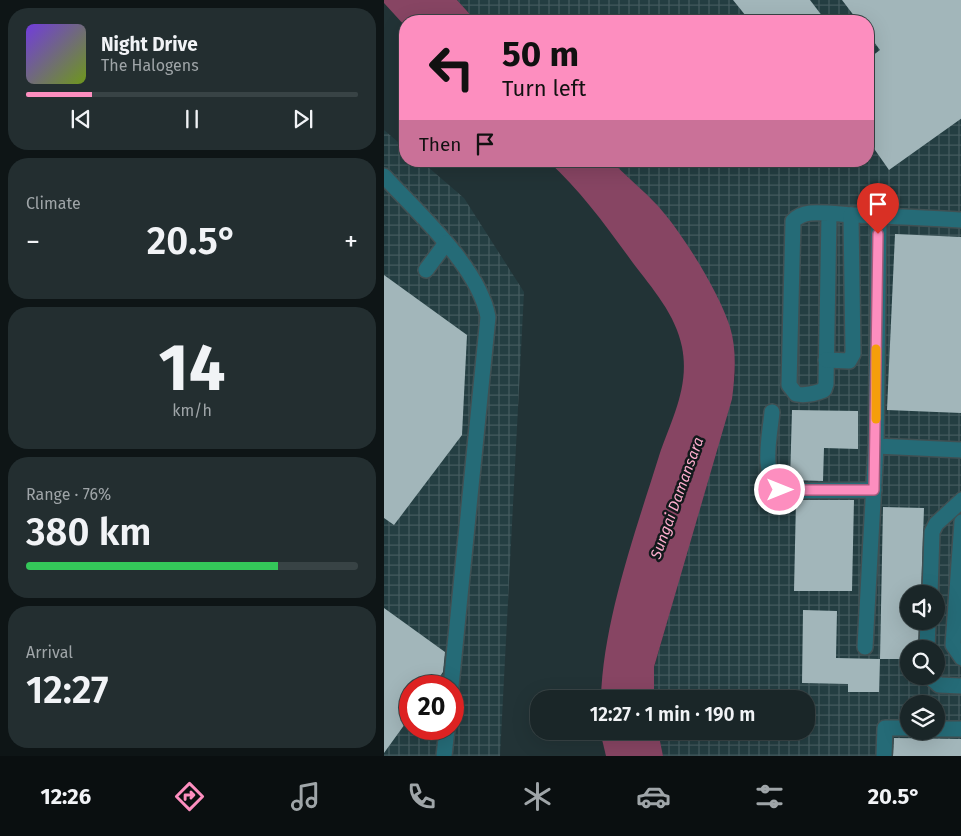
<!DOCTYPE html>
<html lang="en">
<head>
<meta charset="utf-8">
<style>
	body { margin:0; font-family:"Fira Sans",sans-serif; background:#232e30; color:#f1f3f6; height:100vh; display:flex; flex-direction:column; font-size:19px; white-space:nowrap }
	* { box-sizing:border-box; margin:0 }
	p { font-size:16px; color:#9fa5a8 }
	.icon { flex:none; width:28px; height:28px; fill:none; stroke:currentColor; stroke-width:2; stroke-linecap:round; stroke-linejoin:round }
	.map { position:relative; flex:1; overflow:hidden }
	.panel { display:flex; flex-direction:column; gap:8px; padding:8px; background:#0e1516; width:384px }
	.panel>* { flex:none }
	.top-card { position:absolute; left:15px; top:15px; width:475px; height:152px; border-radius:20px; box-shadow:0 5px 20px #0002,0 0 0 1px #384345; background:#fd8ebf; color:#111; overflow:hidden }
	.tools { position:absolute; left:516px; top:585px; display:grid; gap:10px }
	.tools a { display:grid; place-items:center; width:45px; height:45px; border-radius:50%; background:#1a2628; box-shadow:0 5px 20px #0002,0 0 0 1px #384345; font-size:25px }
	.speed { position:absolute; left:15px; top:675px; display:flex; gap:10px; font-size:25px; font-weight:700; text-align:center }
	.speed>* { display:grid; place-content:center; width:65px; height:65px; border-radius:50%; background:#1a2628; box-shadow:0 5px 20px #0002,0 0 0 1px #384345; line-height:1 }
	.speed .limit { border:8px solid #d22; background:#fff; color:#111 }
	.pin { position:absolute; display:grid; place-items:center; width:42px; height:42px; color:#fff; margin:-51px -21px; border-radius:50% 50% 50% 0; rotate:-45deg; box-shadow:0 0 5px #0007 }
	.pin .icon { rotate:45deg }
	.me { position:absolute; width:55px; margin:-28px; rotate:90deg; stroke-linejoin:round; filter:drop-shadow(0 0 4px #0008) }
	.turn { display:flex; align-items:center; gap:18px; height:105px; padding:0 20px; font-size:22px }
	.turn .icon { width:65px; height:65px; stroke-width:2.5 }
	.turn b { display:block; font-size:35px; line-height:42px }
	.then { display:flex; align-items:center; height:48px; padding:0 20px; background:#0003; gap:10px; font-size:19px }
	.big { font-size:38px; font-weight:600; line-height:1.1 }
	.panel .card { flex:1; display:flex; flex-direction:column; justify-content:center; gap:8px; min-width:0; padding:0 18px; border-radius:20px; background:#232e30 }
	.panel .dial { align-items:center; gap:0 }
	.dial b { font-size:65px; line-height:1 }
	.song { display:flex; align-items:center; gap:15px }
	.cover { width:60px; height:60px; border-radius:8px; background:linear-gradient(135deg,hsl(260 70% 55%),hsl(80 70% 35%)) }
	.played { height:5px; border-radius:2px; background:linear-gradient(90deg,#fd8ebf 20%,#384345 20%) }
	.keys { display:flex; justify-content:space-around; direction:ltr }
	.heat { display:flex; justify-content:space-between; align-items:center; font-size:28px; direction:ltr }
	.charge { height:8px; border-radius:4px; background:linear-gradient(90deg,#34c759 76%,#384345 0) }
	.trip { position:absolute; left:146px; top:690px; width:285px; height:50px; border-radius:20px; background:#1a2628; box-shadow:0 5px 20px #0002,0 0 0 1px #384345; font-weight:600; line-height:50px; text-align:center }
	.menu { display:flex; height:80px; justify-content:space-around; align-items:center; background:#0a0f10; color:#9fa5a8 }
	.menu .icon { width:35px; height:35px }
	.menu .active { color:#fd8ebf }
	.menu b { font-size:22px; color:#f1f3f6 }
	main { display:flex; flex:1; min-height:0 }
	.map>svg:first-child { display:block }
</style>
</head>
<body>
<main>
<section class="panel">
<div class="card">
<div class="song"><i class="cover"></i><div><b>Night Drive</b><p>The Halogens</p></div></div>
<div class="played"></div>
<div class="keys"><svg class="icon" aria-label="previous" viewBox="0 0 24 24"><path d="M18 5L8 12l10 7zM5 5v14"/></svg><svg class="icon" aria-label="pause" viewBox="0 0 24 24"><path d="M8 5v14M16 5v14"/></svg><svg class="icon" aria-label="next" viewBox="0 0 24 24"><path d="M6 5l10 7-10 7zM19 5v14"/></svg></div>
</div>
<div class="card"><p>Climate</p>
<div class="heat"><a>−</a><b class="big">20.5°</b><a>+</a></div>
</div>
<div class="card dial"><b>14</b><p>km/h</p></div>
<div class="card"><p>Range · 76%</p><b class="big">380 km</b><div class="charge"></div></div>
<div class="card"><p>Arrival</p><b class="big">12:27</b></div>
</section>
<div class="map">
<svg width="578" height="756" viewBox="0 0 578 756">
	<defs>
		<pattern id="industrial-grid" width="8" height="8" patternUnits="userSpaceOnUse" patternTransform="scale(1.25)"><rect width="8" height="8" fill="#243e42"/><path d="M0 4h8M4 0v8" fill="none" stroke="#445a5e"/></pattern>
	</defs>
	<rect width="100%" height="100%" fill="#223336"/>
	<g fill="url(#industrial-grid)" fill-rule="evenodd">
		<path d="M 73,0 L 577,0 L 577,756 L 279,756 L 274,731 L 422,731 L 422,699 L 270,699 L 270,668 L 351,378 L 349,345 L 346,328 L 274,207 L 227,161 L 484,161 L 484,21 L 92,21 ZM 525,594 L 552,594 L 552,621 L 525,621 ZM 525,649 L 552,649 L 552,676 L 525,676 ZM 525,704 L 552,704 L 552,731 L 525,731 Z"/>
		<path d="M 0,130 L 21,148 L 21,161 L 37,161 L 80,198 L 140,292 L 116,756 L 0,756 ZM 26,686 L 69,686 L 69,729 L 26,729 Z"/>
	</g>
	<g fill="#874563">
		<polygon points="0,0 73,0 92,21 21,21 21,26 0,3"/>
		<path d="M 164,161 L 227,161 C 242,176 259,190 274,206 C 299,234 335,292 346,327 C 353,350 351,376 348,399 L 270,667 L 270,699 L 217,699 C 219,621 252,530 275,456 C 287,420 306,387 298,347 C 292,315 268,288 249,263 C 223,227 197,191 164,161 Z"/>
		<polygon points="216,731 274,731 279,756 222,756"/>
	</g>
	<g fill="#a2b6ba">
		<polygon points="349,0 426,0 442,21 366,21"/>
		<polygon points="458,0 578,0 578,118 505,170 484,140 484,59 496,50 484,34 484,21 474,21"/>
		<polygon points="511,234 578,237 578,413 503,410"/>
		<polygon points="0,275 83,335 78,435 10,525 0,518"/>
		<polygon points="408,410 474,411 474,449 440,448 439,481 406,480"/>
		<polygon points="412,500 470,500 468,591 410,591"/>
		<polygon points="499,507 540,508 537,594 525,594 525,621 535,621 534,649 525,649 525,659 496,659"/>
		<polygon points="0,608 61,652 59,672 49,686 26,686 26,717 0,753"/>
		<polygon points="419,610 453,611 452,658 496,659 495,692 464,692 464,684 418,683"/>
		<polygon points="510,738 578,739 578,756 509,756"/>
	</g>
	<g fill="none" stroke-linecap="round" stroke-linejoin="round">
		<defs>
			<g id="minor">
				<path d="M 0,176 C 34,213 95,267 104,317 L 67,686"/>
				<path d="M 445,214 L 442,384 L 440,390 C 430,394 422,396 412,394 L 405,385 L 409,221 C 414,216 418,214 426,213 C 440,212 455,214 469,215 C 505,216 541,218 578,220"/>
				<polyline points="495,216 492,446 578,450"/>
				<polyline points="42,270 62,243"/>
				<polyline points="442,360 465,361 469,354 467,215"/>
				<path d="M 388,412 C 386,436 376,473 396,491 L 490,490"/>
				<polyline points="578,522 569,645 578,658"/>
				<polyline points="546,594 548,532 552,524 578,500"/>
				<polyline points="481,647 492,446"/>
				<polyline points="543,649 544,621"/>
				<polyline points="545,676 555,685 578,686"/>
				<polyline points="552,729 578,729"/>
				<polyline points="60,756 63,729"/>
				<polyline points="500,756 501,728 525,728"/>
			</g>
		</defs>
		<use href="#minor" stroke="#405053" stroke-width="18"/>
		<use href="#minor" stroke="#256b77" stroke-width="15"/>
	</g>
	<g fill="none" stroke-linecap="round" stroke-linejoin="round">
		<defs>
			<polyline id="route" points="396,490 490,490 494,234"/>
		</defs>
		<use href="#route" stroke="#a45c7c" stroke-width="12"/>
		<use href="#route" stroke="#fd8ebf" stroke-width="9"/>
		<polyline stroke="#f59e0b" stroke-width="9" points="492,419 492,349"/>
	</g>
	<g text-anchor="middle" stroke-width="5" stroke-linejoin="round" paint-order="stroke">
		<g font-size="15" font-style="italic" fill="#fdadcd" stroke="#12191b">
			<text transform="translate(293 498) rotate(-70)" y="5">Sungai Damansara</text>
		</g>
	</g>
</svg>
<div class="tools">
<a><svg class="icon" aria-label="sound" viewBox="0 0 24 24"><path d="M4 9h4l5-4v14l-5-4H4zM17 9q2 3 0 6"/></svg></a>
<a><svg class="icon" aria-label="search" viewBox="0 0 24 24"><circle cx="10" cy="10" r="6"/><path d="M15 15l6 6"/></svg></a>
<a><svg class="icon" aria-label="layers" viewBox="0 0 24 24"><path d="M12 4l9 5-9 5-9-5zM3 14l9 5 9-5"/></svg></a>
</div>
<div class="speed"><div class="limit">20</div></div>
<div class="pin" style="left:494px;top:234px;background:#d93025"><svg class="icon" aria-label="arrive" viewBox="0 0 24 24"><path d="M6 21V4h12l-3 4 3 4H6"/></svg></div>
<svg class="me" style="left:396px;top:490px" viewBox="-20 -20 40 40"><circle r="17" fill="#fd8ebf" stroke="#fff" stroke-width="3"/><path d="M0-11L8 9 0 5-8 9z" fill="#fff"/></svg>
<div class="trip">12:27 · 1 min · 190 m</div>
<div class="top-card">
<div class="turn"><svg class="icon" aria-label="left" viewBox="0 0 24 24"><path d="M17 20v-9H6M10 6l-5 5 5 5"/></svg><div><b>50 m</b>Turn left</div></div>
<div class="then">Then<svg class="icon" aria-label="arrive" viewBox="0 0 24 24"><path d="M6 21V4h12l-3 4 3 4H6"/></svg></div>
</div>
</div>
</main>
<nav class="menu">
<b>12:26</b>
<svg class="icon active" aria-label="directions" viewBox="0 0 24 24"><path d="M12 3l9 9-9 9-9-9zM9 14v-3h6M13 9l2 2-2 2"/></svg>
<svg class="icon" aria-label="music" viewBox="0 0 24 24"><path d="M9 18V5l10-2v13"/><circle cx="6" cy="18" r="3"/><circle cx="16" cy="16" r="3"/></svg>
<svg class="icon" aria-label="phone" viewBox="0 0 24 24"><path d="M5 4h4l2 5-3 2q2 4 5 5l2-3 5 2v4C11 20 4 13 5 4z"/></svg>
<svg class="icon" aria-label="climate" viewBox="0 0 24 24"><path d="M12 3v18M4 7l16 10M4 17L20 7"/></svg>
<svg class="icon" aria-label="car" viewBox="0 0 24 24"><path d="M5 17H2v-5l4-1 3-4h7l3 4 3 1v5h-3M9 17h6M6 11h13"/><circle cx="7" cy="17" r="2"/><circle cx="17" cy="17" r="2"/></svg>
<svg class="icon" aria-label="filters" viewBox="0 0 24 24"><path d="M4 7h16M4 17h16"/><circle cx="9" cy="7" r="2"/><circle cx="15" cy="17" r="2"/></svg>
<b>20.5°</b>
</nav>
</body>
</html>
